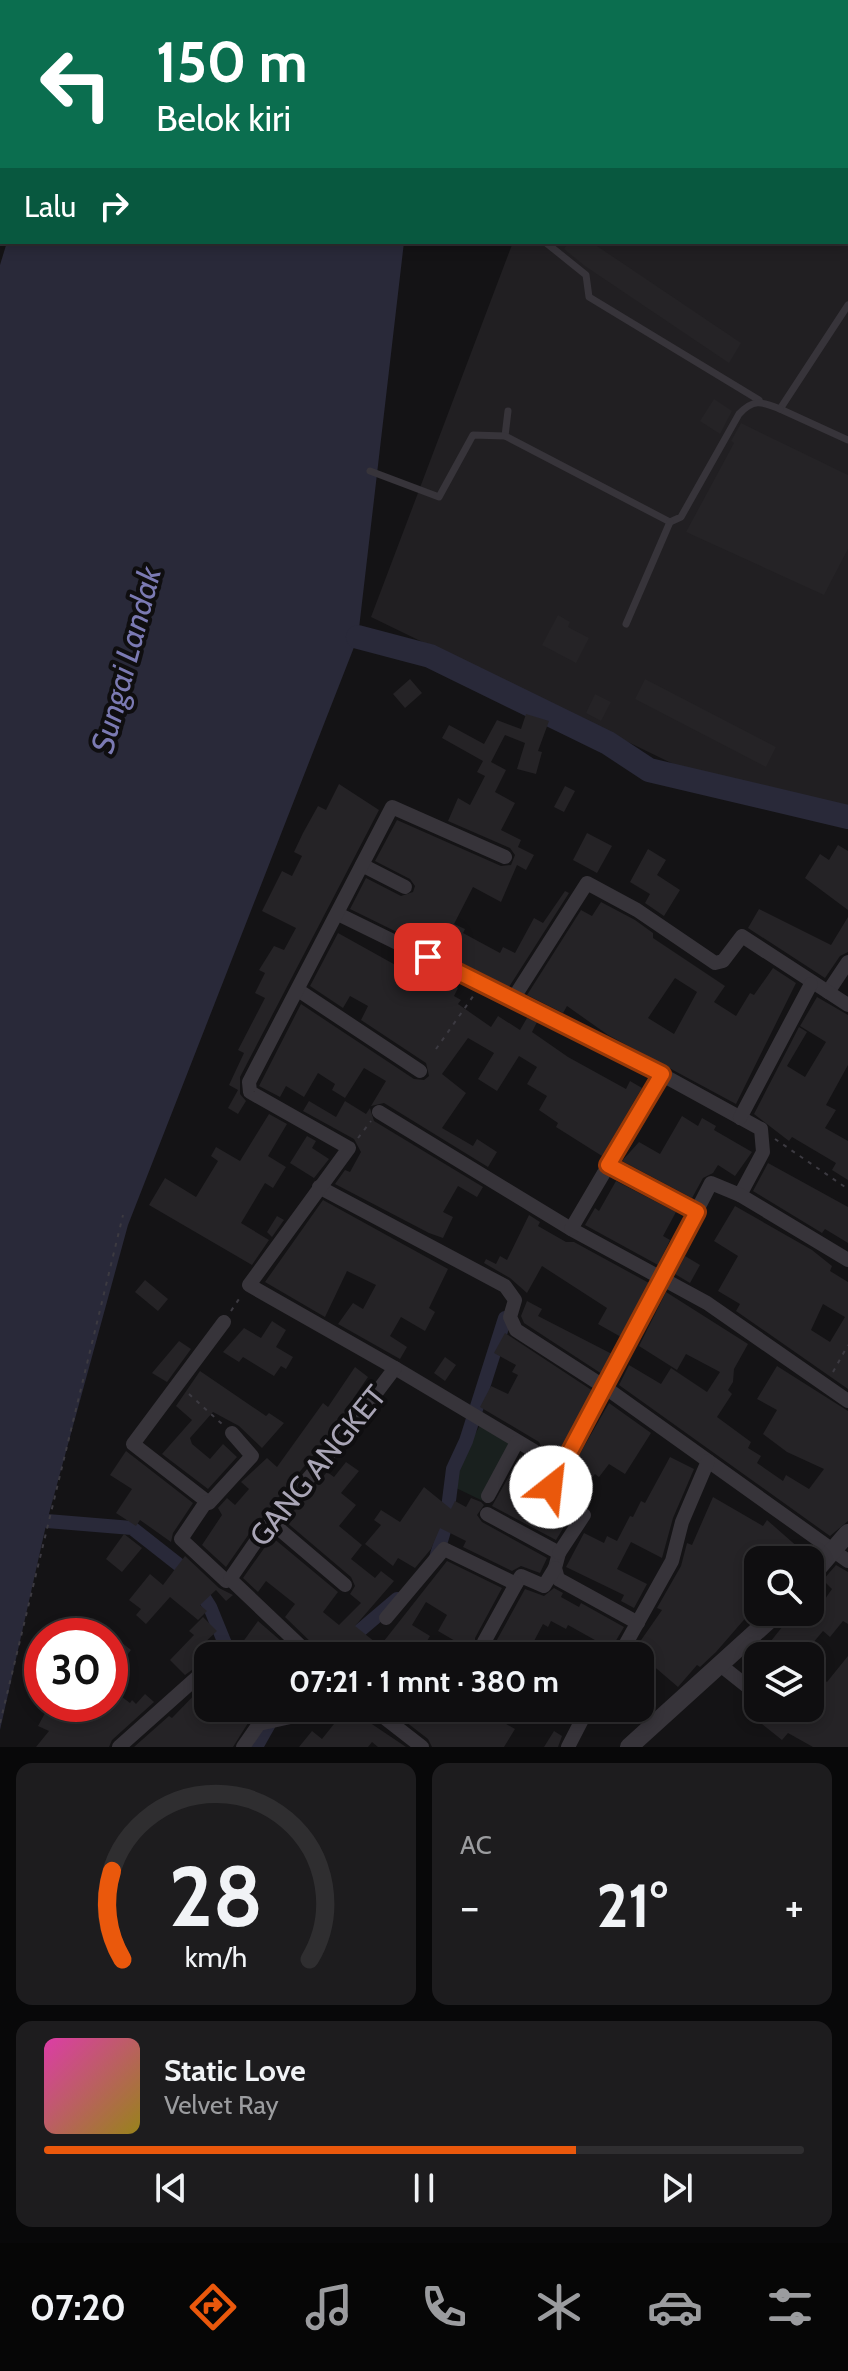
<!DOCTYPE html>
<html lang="id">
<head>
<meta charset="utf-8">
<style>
	body { margin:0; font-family:Cabin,sans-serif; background:#1d1c1e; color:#f1f3f6; height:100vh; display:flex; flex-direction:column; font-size:30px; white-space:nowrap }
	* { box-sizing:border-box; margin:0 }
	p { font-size:26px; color:#9b9c9f }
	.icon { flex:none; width:44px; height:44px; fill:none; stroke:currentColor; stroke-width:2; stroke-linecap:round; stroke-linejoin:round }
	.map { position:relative; height:1747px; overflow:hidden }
	.sheet { display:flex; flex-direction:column; gap:16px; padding:16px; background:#080809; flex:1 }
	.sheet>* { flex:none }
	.banner { position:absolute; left:0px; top:0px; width:848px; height:244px; box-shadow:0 4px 12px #0003,0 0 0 2px #2f2e30; background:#0b6e4f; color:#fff; overflow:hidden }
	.controls { position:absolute; left:744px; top:1546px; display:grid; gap:16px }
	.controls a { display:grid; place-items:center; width:80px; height:80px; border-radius:16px; background:#0f0e10; box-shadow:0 4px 12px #0003,0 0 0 2px #2f2e30; font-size:40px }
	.speed { position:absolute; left:24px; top:1618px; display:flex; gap:16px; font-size:40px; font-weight:700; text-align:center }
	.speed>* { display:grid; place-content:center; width:104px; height:104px; border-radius:50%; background:#0f0e10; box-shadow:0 4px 12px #0003,0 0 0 2px #2f2e30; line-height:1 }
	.speed .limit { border:12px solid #d22; background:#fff; color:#111 }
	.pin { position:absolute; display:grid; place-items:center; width:68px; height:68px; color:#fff; margin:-34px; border-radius:16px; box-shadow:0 4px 12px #0006 }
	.me { position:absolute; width:88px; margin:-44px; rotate:29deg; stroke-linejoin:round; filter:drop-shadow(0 0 6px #0008) }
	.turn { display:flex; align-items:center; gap:28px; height:168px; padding:0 24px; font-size:36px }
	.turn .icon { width:104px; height:104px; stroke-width:2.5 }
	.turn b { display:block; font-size:56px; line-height:68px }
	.then { display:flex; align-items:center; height:76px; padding:0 24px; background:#0003; gap:16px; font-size:30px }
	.big { font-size:60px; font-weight:700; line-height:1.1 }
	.sheet .tile { flex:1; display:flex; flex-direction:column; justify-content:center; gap:12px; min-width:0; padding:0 28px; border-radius:16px; background:#1d1c1e }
	.sheet .dial { align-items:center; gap:0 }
	.dial svg { height:208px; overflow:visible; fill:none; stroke:#2f2e30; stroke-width:7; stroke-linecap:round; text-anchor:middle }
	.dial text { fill:#f1f3f6; stroke:none }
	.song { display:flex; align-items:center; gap:24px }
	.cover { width:96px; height:96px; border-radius:12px; background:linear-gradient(135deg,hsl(320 70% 55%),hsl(50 70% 35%)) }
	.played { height:8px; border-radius:4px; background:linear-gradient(90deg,#ea580c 70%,#2f2e30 70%) }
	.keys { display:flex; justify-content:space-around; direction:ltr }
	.heat { display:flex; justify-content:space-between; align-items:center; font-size:44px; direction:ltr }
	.sheet .tiles { flex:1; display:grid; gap:16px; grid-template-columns:1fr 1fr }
	.tile:last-child { grid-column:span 2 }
	.trip { position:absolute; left:194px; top:1642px; width:460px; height:80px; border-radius:16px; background:#0f0e10; box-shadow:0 4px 12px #0003,0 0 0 2px #2f2e30; font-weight:700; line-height:80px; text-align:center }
	.dock { display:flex; height:128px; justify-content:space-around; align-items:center; background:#060606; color:#9b9c9f }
	.dock .icon { width:56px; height:56px }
	.dock .selected { color:#ea580c }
	.dock b { font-size:36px; color:#f1f3f6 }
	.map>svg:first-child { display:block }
</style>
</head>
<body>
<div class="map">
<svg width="848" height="1747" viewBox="0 0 848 1747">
	<rect width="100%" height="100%" fill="#141315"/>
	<polygon fill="#211f22" points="658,0 848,0 848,810 700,777 371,617 513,242 846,242 846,2 656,2"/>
	<polygon fill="#19201e" points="482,1422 517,1442 483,1501 454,1487 464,1453"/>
	<g fill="#292939">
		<polygon points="78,0 432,0 77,2"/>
		<polygon points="7,242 404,242 358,637 128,1225 47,1521 0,1730 0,265"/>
	</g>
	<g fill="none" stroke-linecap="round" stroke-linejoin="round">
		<g stroke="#292939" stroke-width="14">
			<polyline points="47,1521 132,1528 188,1572 210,1607 230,1656"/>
			<polyline points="436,1558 446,1524 453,1469 466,1441 505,1318"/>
			<polyline points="330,1656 397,1599"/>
			<polyline points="256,1747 278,1708"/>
		</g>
		<polyline stroke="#292939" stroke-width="24" points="358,637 430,656 608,743 649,770 848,817"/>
	</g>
	<g fill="#252326" fill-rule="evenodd">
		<polygon points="569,242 591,242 741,343 729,363 585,266 564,249"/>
		<polygon points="714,399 732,411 720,434 700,421"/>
		<polygon points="741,423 848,475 848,549 824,595 686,532 734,443 731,441"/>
		<polygon points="558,615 570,622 568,627 589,638 576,663 542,645"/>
		<polygon points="410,679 422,693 405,708 393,694"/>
		<polygon points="645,679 776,747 766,767 635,699"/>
		<polygon points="595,694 611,702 601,721 586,713"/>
		<polygon points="526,714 549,721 538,751 542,752 536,774 517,769 525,743 505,735 491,762 506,770 495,792 515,803 501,830 521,840 518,847 534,855 526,870 517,865 501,902 473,887 454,924 465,929 463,933 500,953 503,947 515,953 534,918 543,923 565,891 569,893 509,987 350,909 366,878 401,896 413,892 415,886 410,879 375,861 397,820 501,866 511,865 515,855 510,848 448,821 458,798 470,805 485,776 477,772 483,761 442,738 449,725 484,744 497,720 521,729"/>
		<polygon points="339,784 379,810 240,1077 240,1094 246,1101 238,1114 228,1108 238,1090 229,1085 244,1053 238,1050 265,998 255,993 265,973 259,970 274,946 284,950 296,928 262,911 282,871 292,876 302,856 294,852 303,833 318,806 326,810"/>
		<polygon points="565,786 575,791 564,812 554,807"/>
		<polygon points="587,833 612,846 597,873 573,860"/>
		<polygon points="838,845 848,851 848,910 805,878 820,854 829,860"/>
		<polygon points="648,849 666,860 657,875 680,890 664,916 645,903 650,894 630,882"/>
		<path d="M 601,902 L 635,920 L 653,933 L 653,938 L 725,986 L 714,1002 L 736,1016 L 750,993 L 754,995 L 773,968 L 796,983 L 736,1104 L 608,1035 L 567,1006 L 563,1013 L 527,995 L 581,910 L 592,916 ZM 675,978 L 697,992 L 674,1034 L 648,1018 Z"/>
		<polygon points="759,909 831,945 848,917 848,952 840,956 825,978 748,928"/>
		<polygon points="338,933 435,987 440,978 458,988 454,996 461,1000 458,1004 491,1027 498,1016 520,1030 527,1018 537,1022 532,1032 568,1057 626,1089 630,1081 642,1088 602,1156 556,1127 558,1123 539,1110 547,1096 527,1084 537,1067 519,1056 497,1091 478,1079 494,1053 468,1038 442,1074 466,1093 442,1128 473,1146 477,1139 497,1152 488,1167 384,1103 371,1106 386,1081 364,1068 345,1098 332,1090 335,1084 318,1073 304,1097 286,1086 280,1097 259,1086 301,1004 414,1079 424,1080 429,1076 426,1063 361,1020 368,1006 350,996 343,1008 310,986"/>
		<polygon points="817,997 848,1015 848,1065 826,1105 836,1110 825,1128 848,1141 848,1180 832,1170 836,1163 792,1137 789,1141 754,1114 799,1027 807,1032 787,1066 805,1077 826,1042 800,1026"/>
		<polygon points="309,1101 336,1117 345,1101 366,1114 370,1108 374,1121 483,1187 477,1197 458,1186 443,1212 453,1217 443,1238 429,1233 335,1184 345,1170 350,1172 361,1152 354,1139 303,1111"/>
		<polygon points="269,1114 287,1124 268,1156 286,1167 273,1188 265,1183 241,1223 269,1240 252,1265 149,1205 165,1178 196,1197 218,1161 211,1156 216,1147 240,1161"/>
		<polygon points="682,1116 698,1126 702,1118 716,1126 714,1130 752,1152 735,1176 718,1165 713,1173 703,1178 692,1198 622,1161 639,1142 660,1154"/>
		<polygon points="307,1136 316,1141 312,1148 329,1159 314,1178 290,1163"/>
		<polygon points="768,1163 848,1207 848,1243 825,1229 822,1233 753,1191"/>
		<polygon points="616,1181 676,1212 663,1236 670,1240 658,1265 585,1225 595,1208 599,1211"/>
		<polygon points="323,1200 448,1269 429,1308 435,1312 425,1331 401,1317 390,1336 407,1347 400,1359 338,1324 353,1303 363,1309 376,1285 347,1271 325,1317 265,1282"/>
		<path d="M 735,1206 L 812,1250 L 832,1266 L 830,1271 L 848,1282 L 848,1389 L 736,1311 L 740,1304 L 718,1291 L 738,1256 L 714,1241 ZM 823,1304 L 845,1317 L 830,1342 L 811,1330 Z"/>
		<polygon points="529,1215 540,1222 538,1226 566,1242 574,1242 649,1283 621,1337 598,1324 607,1308 542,1266 527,1293 510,1278 484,1263 486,1259 496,1264 500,1256 507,1260"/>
		<polygon points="277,1216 284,1220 272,1237 267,1232"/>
		<polygon points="685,1256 700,1265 690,1283 675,1274"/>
		<polygon points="145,1280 168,1299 158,1311 135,1292"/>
		<polygon points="666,1292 748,1344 734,1369 733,1382 728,1390 732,1394 717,1417 751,1442 748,1448 761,1456 757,1463 783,1481 786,1475 809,1489 824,1469 787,1452 763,1434 777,1410 757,1399 777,1366 848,1411 848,1521 830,1536 619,1385 629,1365 661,1384 671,1368 707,1392 720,1372 686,1354 677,1370 639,1346"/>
		<polygon points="527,1301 542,1309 538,1316 612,1354 602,1374 524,1323 521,1316"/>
		<polygon points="272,1321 286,1330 276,1347 293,1357 286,1369 281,1366 274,1376 243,1357 239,1362 223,1352 244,1328 261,1338"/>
		<polygon points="505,1333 593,1391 543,1479 545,1497 570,1517 556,1540 492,1506 521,1455 535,1461 544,1452 539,1442 480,1407 491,1386 508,1394 518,1375 512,1372 516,1365 494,1353"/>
		<polygon points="179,1341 191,1349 167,1382 152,1373"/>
		<polygon points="445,1357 456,1365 445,1381 434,1373"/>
		<polygon points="355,1367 368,1377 353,1399 357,1402 251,1531 226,1567 202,1545 222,1515 218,1508 227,1498 235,1505 249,1489 241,1482 267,1458 277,1467 323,1403 328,1407"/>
		<polygon points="200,1371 266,1416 269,1413 284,1423 262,1448 239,1426 213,1412 190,1438 192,1444 210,1459 223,1444 237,1457 208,1489 162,1454 192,1420 176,1406"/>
		<polygon points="609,1403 651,1433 625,1474 609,1464 599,1477 595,1474 577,1497 562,1485"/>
		<polygon points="126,1451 193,1503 173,1533 171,1542 140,1520 136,1526 116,1513 132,1489 110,1475"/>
		<polygon points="670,1457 694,1469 673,1518 662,1558 631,1542 617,1569 647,1584 634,1608 621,1601 624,1595 566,1567 584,1533 604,1543 607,1536 617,1541 630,1516 633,1517 641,1501 645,1503"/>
		<polygon points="346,1462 359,1471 341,1493 356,1505 339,1526 362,1545 351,1559 375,1578 381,1571 394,1581 355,1626 380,1646 447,1561 502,1588 475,1638 475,1646 480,1651 493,1647 525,1589 544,1596 554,1588 563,1593 561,1597 579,1607 581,1603 624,1627 611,1649 568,1625 566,1629 551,1621 548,1627 543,1624 533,1643 540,1647 535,1656 481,1656 438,1631 447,1615 426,1602 412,1625 430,1636 418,1656 321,1656 318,1649 285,1617 295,1604 266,1581 258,1592 243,1578 272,1537 338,1592 323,1612 339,1625 361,1603 350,1594 355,1586 351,1577 285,1521 327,1472 334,1477"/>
		<polygon points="424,1487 451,1509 455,1501 466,1507 471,1498 481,1502 484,1505 477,1515 482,1522 547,1558 540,1573 521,1566 512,1571 463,1547 466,1541 440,1528 431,1549 415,1568 398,1558 393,1566 365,1544 381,1525 374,1520 381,1510 400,1522"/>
		<polygon points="713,1497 763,1526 767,1520 808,1556 817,1551 809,1560 758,1560 758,1614 754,1618 749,1614 716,1652 700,1667 697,1665 678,1687 650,1663 640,1676 640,1656 630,1656 662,1610 657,1608 681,1566 687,1543 692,1545"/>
		<polygon points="124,1534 142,1548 122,1572 106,1559"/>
		<polygon points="185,1556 219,1588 233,1595 226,1601 216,1590 200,1605 207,1611 198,1620 170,1597 146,1624 136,1615 141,1609 129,1600 150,1574 163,1585"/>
		<polygon points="836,1565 848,1572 848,1624 843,1621 830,1637 823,1631 802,1656 759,1656 794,1612 810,1612 810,1598 820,1606 832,1589 823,1580"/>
		<polygon points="203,1617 217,1631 201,1646 211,1656 185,1675 170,1660 194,1635 189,1631"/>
		<polygon points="258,1621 281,1641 274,1649 283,1656 244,1656 237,1650"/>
		<polygon points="117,1639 131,1650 110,1677 110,1648"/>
		<polygon points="848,1656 848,1747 813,1747 788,1733 782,1740 762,1724 775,1708 810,1708 810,1669 827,1682"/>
		<polygon points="758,1657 758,1682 746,1672"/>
		<polygon points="204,1685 208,1688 208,1708 235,1708 248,1723 233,1747 134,1747 169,1716 172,1718"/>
		<polygon points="110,1688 130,1703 132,1700 136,1704 145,1694 154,1702 112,1740 109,1747 36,1747 49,1731 38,1726 50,1704 110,1704"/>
		<polygon points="324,1708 348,1708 406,1747 378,1747 372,1742 368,1747 299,1747 312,1731 322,1739 338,1719"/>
		<polygon points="388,1708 452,1708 466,1716 471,1708 490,1708 487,1713 515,1729 504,1747 432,1747 428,1739"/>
		<polygon points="554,1731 562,1736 558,1747 544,1747"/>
	</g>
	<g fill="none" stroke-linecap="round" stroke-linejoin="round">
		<g stroke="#3c3a41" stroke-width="2" stroke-dasharray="4 6" stroke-linecap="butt">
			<polyline points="436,1049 474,995"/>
			<polyline points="358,1138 371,1121"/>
			<polyline points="775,1139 848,1189"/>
			<polyline points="231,1311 241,1296"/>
			<polyline points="833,1372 848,1345"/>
			<polyline points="189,1394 222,1424"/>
			<polyline points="0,1723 123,1215"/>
		</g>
		<g stroke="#37343a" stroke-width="7">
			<polyline points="545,242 586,275 589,297 759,400"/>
			<polyline points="848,305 780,409 848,440"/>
			<polyline points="505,436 508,411"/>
			<path d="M 370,471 L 439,497 L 473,435 L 505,436 L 670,522 L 681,517 L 739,414 C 753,399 761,401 780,409"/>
			<polyline points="626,624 670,522"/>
		</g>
		<g stroke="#37343a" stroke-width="14">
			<polyline points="362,865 405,887"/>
			<polyline points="338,914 628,1056 761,1129 763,1152 740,1195"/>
			<polyline points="298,990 420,1071"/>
			<polyline points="828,992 848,962"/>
			<polyline points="513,999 587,883 637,910 715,963 723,961 742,936 848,1005"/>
			<polyline points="379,1112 571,1229 707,1303 848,1401"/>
			<polyline points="740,1118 811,984"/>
			<polyline points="608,1165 697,1212"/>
			<polyline points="319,1187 505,1286 515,1300 510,1317 516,1330 606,1388 848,1561"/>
			<polyline points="571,1229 662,1074"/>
			<polyline points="224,1322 133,1444 209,1503 252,1456 232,1433"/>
			<polyline points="395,1368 534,1451"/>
			<polyline points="488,1496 517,1442"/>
			<polyline points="206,1502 181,1539 226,1581 230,1579"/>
			<polyline points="487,1514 559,1553 555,1568 558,1579 638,1623"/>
			<polyline points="272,1523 345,1585"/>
			<polyline points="559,1553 584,1515 553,1492 552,1483 606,1388 711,1183 740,1195 848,1260"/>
			<polyline points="516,1584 521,1576 544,1586 555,1568"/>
			<polyline points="386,1618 444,1549 516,1584 484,1642"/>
			<polyline points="311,1656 230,1579 259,1537 339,1442 395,1368 249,1285 349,1148 250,1092 249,1082 392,807 505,857"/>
			<polyline points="619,1656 672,1561 682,1522 708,1461"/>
			<polyline points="719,1664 758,1695"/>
			<polyline points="245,1708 262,1722"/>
			<polyline points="372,1708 422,1747"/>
			<polyline points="119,1747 203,1672 208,1676"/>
			<polyline points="243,1747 259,1724 295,1716 303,1708"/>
			<polyline points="568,1747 588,1708"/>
		</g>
		<g stroke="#37343a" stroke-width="18">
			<polyline points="810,1577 848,1533"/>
			<polyline points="629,1747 778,1612"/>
		</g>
	</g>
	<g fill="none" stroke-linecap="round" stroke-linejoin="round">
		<defs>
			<polyline id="route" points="428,957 662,1074 608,1165 697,1212 551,1487"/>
		</defs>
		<use href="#route" stroke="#983908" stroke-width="20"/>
		<use href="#route" stroke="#ea580c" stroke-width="14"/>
	</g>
	<g text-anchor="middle" stroke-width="8" stroke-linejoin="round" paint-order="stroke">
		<g font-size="30" fill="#a9a5b6" stroke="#0f0e10">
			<text transform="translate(318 1466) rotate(-51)" y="10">GANG ANGKET</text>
		</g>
		<g font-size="32" font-style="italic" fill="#7b7ab3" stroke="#0f0e10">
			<text transform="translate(126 660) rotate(-75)" y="11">Sungai Landak</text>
		</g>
	</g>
</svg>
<div class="controls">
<a><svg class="icon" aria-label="search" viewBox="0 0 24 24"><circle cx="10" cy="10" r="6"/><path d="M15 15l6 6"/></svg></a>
<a><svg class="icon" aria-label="layers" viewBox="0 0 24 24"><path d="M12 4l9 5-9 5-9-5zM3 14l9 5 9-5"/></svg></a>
</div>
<div class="speed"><div class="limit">30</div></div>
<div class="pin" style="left:428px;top:957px;background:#d93025"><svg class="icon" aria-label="arrive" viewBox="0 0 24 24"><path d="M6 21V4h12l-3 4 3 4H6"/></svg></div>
<svg class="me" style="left:551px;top:1487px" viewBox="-20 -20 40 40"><circle r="19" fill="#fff"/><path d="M0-13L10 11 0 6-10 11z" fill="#ea580c"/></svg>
<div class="trip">07:21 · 1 mnt · 380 m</div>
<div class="banner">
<div class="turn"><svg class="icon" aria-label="left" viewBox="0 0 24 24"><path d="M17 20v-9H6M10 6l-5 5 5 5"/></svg><div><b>150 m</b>Belok kiri</div></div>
<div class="then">Lalu<svg class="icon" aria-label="right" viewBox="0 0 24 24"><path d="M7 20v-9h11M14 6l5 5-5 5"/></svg></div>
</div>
</div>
<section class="sheet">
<div class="tiles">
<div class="tile dial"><svg viewBox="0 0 100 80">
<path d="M14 69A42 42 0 1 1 86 69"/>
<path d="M14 69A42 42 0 0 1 10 35" stroke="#ea580c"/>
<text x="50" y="56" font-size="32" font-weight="700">28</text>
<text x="50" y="72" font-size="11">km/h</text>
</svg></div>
<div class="tile"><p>AC</p>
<div class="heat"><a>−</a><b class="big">21°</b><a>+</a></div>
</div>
<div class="tile">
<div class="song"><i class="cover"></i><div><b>Static Love</b><p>Velvet Ray</p></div></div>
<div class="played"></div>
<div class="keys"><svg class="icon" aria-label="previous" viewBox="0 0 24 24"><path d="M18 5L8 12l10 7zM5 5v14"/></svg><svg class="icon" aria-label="pause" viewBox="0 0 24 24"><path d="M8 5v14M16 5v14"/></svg><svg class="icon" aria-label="next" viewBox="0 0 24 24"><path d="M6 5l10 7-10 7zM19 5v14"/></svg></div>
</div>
</div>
</section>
<nav class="dock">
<b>07:20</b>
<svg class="icon selected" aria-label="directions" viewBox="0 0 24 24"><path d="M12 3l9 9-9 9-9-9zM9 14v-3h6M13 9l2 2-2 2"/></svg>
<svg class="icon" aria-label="music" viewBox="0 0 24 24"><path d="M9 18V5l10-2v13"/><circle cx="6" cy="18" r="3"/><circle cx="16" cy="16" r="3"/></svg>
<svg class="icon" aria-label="phone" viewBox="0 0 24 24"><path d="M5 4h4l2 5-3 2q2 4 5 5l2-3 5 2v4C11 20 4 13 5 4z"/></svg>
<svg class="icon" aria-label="climate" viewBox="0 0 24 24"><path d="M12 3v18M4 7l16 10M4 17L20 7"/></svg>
<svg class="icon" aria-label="car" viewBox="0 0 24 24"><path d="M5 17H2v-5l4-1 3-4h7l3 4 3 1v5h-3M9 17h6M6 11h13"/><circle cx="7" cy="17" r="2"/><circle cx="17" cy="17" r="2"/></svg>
<svg class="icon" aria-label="filters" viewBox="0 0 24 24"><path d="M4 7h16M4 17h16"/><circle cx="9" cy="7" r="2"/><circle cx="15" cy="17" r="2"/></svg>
</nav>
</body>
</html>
